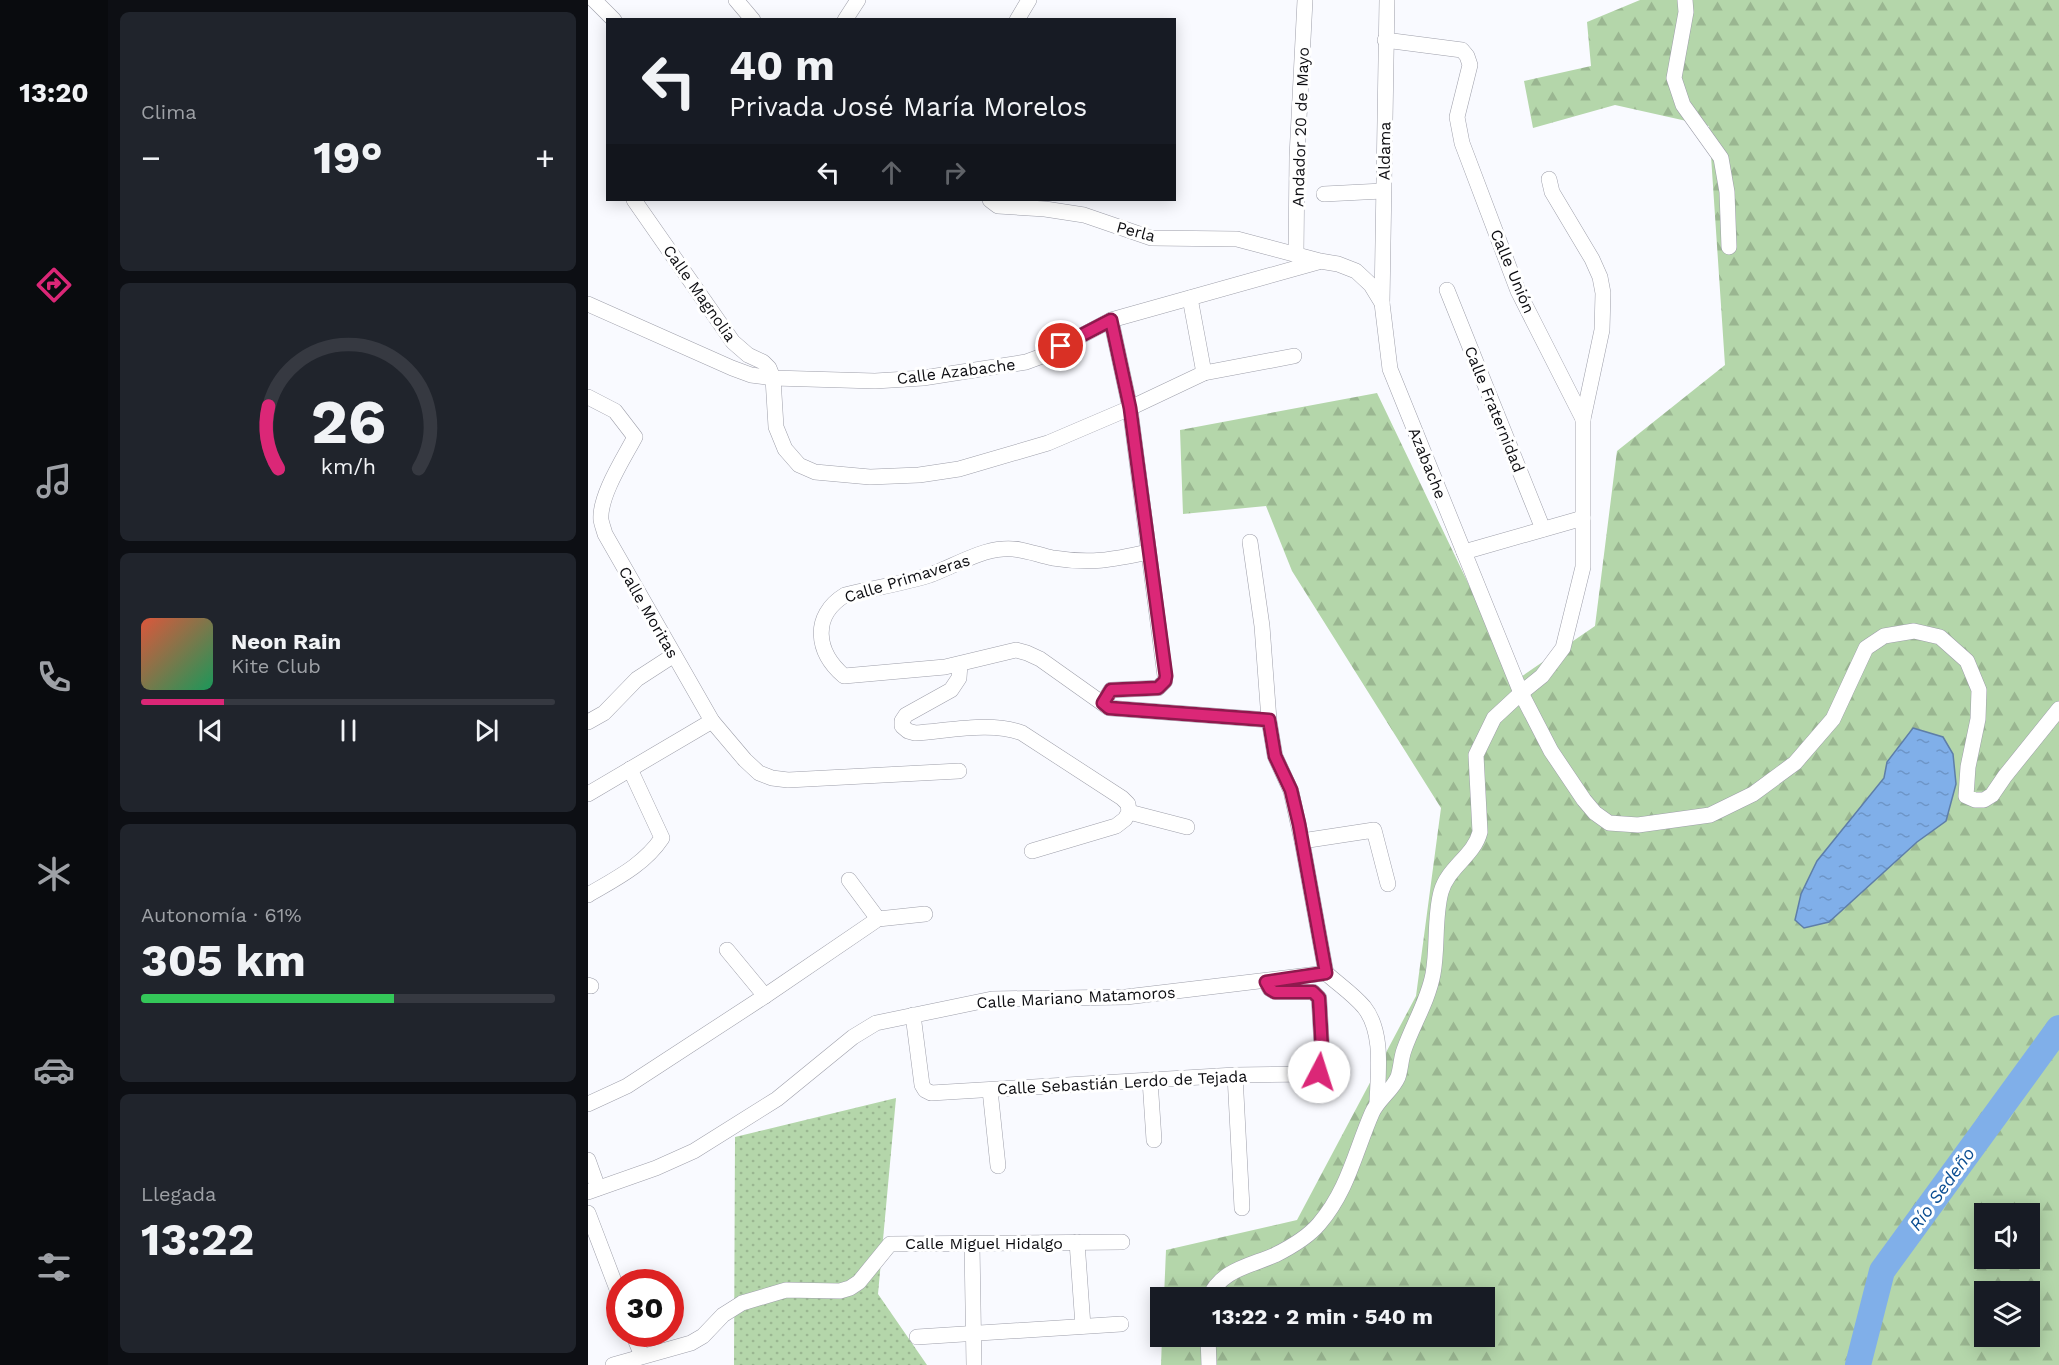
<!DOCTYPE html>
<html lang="es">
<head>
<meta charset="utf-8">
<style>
	body { margin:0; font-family:"Work Sans",sans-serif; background:#20242c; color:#f1f3f6; height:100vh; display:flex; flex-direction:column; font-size:22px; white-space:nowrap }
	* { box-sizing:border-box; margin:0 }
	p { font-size:20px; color:#9ea1a6 }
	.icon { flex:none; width:33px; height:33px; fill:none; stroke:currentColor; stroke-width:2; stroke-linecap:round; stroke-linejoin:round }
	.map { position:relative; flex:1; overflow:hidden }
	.sheet { display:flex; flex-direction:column; gap:12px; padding:12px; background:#0d0f14; width:480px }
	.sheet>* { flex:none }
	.top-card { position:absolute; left:18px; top:18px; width:570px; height:183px; border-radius:0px; box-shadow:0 3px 15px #0003; background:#171b24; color:#f1f3f6; overflow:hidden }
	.fabs { position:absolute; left:1386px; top:1203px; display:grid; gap:12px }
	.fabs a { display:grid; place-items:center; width:66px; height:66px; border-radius:0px; background:#171b24; box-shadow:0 3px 15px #0003; font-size:30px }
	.speed { position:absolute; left:18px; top:1269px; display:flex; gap:12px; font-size:30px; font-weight:700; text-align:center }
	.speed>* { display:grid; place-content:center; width:78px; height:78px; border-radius:50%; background:#171b24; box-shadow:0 3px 15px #0003; line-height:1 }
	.speed .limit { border:9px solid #d22; background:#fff; color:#111 }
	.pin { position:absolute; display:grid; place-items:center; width:51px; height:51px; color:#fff; margin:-26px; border:3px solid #fff; border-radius:50%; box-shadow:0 2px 6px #0007 }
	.me { position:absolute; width:66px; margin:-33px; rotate:5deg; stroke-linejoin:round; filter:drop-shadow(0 0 4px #0008) }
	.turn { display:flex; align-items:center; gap:21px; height:126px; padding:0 24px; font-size:27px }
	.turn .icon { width:78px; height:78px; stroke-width:2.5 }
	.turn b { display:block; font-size:42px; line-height:51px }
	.lanes { display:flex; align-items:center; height:57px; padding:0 24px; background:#0003; justify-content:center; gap:30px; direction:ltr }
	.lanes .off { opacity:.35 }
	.big { font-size:45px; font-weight:700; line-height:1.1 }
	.sheet .card { flex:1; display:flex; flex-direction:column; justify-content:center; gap:9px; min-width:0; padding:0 21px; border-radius:9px; background:#20242c }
	.sheet .dial { align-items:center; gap:0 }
	.dial svg { height:156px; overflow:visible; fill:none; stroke:#363941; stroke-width:7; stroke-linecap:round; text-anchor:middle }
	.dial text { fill:#f1f3f6; stroke:none }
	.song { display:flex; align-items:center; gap:18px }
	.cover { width:72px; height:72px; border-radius:9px; background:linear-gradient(135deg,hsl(10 70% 55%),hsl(150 70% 35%)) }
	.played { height:6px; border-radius:3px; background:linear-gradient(90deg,#db2777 20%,#363941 20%) }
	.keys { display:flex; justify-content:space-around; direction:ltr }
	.heat { display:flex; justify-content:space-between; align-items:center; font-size:33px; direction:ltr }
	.charge { height:9px; border-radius:4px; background:linear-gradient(90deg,#34c759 61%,#363941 0) }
	.trip { position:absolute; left:562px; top:1287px; width:345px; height:60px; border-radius:0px; background:#171b24; box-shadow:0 3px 15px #0003; font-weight:700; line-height:60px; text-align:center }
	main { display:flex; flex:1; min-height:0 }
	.dock { display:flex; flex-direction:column; width:108px; justify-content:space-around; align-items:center; background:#090b0e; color:#9ea1a6 }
	.dock .icon { width:42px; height:42px }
	.dock .on { color:#db2777 }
	.dock b { font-size:27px; color:#f1f3f6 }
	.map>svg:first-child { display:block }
</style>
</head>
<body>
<main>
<nav class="dock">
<b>13:20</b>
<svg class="icon on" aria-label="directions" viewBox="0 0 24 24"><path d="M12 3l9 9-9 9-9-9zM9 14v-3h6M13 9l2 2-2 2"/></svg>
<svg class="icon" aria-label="music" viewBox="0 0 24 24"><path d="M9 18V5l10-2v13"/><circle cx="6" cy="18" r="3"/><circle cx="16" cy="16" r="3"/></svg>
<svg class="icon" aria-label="phone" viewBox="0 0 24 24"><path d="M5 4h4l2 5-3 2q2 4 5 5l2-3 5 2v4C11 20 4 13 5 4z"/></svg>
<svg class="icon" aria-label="climate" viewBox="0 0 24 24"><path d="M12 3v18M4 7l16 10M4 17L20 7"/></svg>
<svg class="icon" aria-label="car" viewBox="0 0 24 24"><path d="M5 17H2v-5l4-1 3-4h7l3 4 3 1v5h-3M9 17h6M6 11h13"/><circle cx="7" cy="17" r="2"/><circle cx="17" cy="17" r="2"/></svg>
<svg class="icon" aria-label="filters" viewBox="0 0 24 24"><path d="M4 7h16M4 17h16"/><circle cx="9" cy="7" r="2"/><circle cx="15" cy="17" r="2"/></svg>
</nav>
<section class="sheet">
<div class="card"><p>Clima</p>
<div class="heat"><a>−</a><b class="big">19°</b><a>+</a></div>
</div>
<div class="card dial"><svg viewBox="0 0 100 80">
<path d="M14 69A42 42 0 1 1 86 69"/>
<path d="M14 69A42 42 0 0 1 9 37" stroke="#db2777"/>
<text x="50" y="56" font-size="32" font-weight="700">26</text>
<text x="50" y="72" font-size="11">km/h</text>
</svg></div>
<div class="card">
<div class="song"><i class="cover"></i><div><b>Neon Rain</b><p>Kite Club</p></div></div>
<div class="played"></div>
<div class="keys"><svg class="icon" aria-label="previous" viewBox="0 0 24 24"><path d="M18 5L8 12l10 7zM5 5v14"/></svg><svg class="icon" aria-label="pause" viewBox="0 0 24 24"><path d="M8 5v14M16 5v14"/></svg><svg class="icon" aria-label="next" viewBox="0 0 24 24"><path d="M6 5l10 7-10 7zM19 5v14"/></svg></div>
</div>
<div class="card"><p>Autonomía · 61%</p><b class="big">305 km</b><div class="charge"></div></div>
<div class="card"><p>Llegada</p><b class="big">13:22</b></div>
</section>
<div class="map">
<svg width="1471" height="1365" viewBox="0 0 1471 1365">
	<defs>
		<pattern id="grass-dots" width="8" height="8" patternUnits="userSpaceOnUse" patternTransform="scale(1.5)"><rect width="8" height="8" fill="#b4d6aa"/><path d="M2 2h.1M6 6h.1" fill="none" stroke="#9ab691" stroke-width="1.8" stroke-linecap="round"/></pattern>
		<pattern id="forest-firs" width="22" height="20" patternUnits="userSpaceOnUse" patternTransform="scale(1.5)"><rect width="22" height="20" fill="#b4d6aa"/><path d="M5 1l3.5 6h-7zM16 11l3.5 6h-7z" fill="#9ab691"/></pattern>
		<pattern id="water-ripples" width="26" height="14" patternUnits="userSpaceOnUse" patternTransform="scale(1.5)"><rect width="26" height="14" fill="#80afe9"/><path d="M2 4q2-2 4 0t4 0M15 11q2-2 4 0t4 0" fill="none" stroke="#6d95c7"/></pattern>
	</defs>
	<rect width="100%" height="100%" fill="#f9faff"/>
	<polygon fill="url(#grass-dots)" points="308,1098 290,1294 339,1365 146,1365 147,1137"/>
	<path fill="url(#forest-firs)" fill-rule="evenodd" d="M 1052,0 L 1471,0 L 1471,1365 L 573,1365 L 574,1337 L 897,1336 L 897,1298 L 576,1297 L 578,1250 L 709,1220 L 828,996 L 853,808 L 704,571 L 678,506 L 595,514 L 592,430 L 789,393 L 927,681 L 1007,626 L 1029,451 L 1137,365 L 1121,126 L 1027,105 L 945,128 L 936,81 L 1003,66 L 999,22 ZM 1396,1214 L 1442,1214 L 1442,1258 L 1396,1258 ZM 1396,1292 L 1442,1292 L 1442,1336 L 1396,1336 Z"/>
	<polygon fill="url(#water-ripples)" stroke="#5e7ea8" stroke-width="1.5" points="1325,728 1355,737 1365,754 1368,784 1358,821 1329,842 1241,922 1216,928 1207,920 1213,894 1229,861 1296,778 1299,762"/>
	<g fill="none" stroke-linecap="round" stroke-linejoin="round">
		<polyline stroke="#80afe9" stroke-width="26" points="1270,1365 1294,1271 1471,1028"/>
		<defs>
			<g id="street">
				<polyline points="6,0 26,20"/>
				<polyline points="148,0 165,20"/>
				<polyline points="1097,0 1098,12 1086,78 1095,105 1133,158 1139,192 1141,247"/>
				<polyline points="257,20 270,0"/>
				<polyline points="429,20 441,0"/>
				<polyline points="797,40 874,50 879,56 882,65 869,117 874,143 930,291 995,419"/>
				<polyline points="736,194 795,191"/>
				<polyline points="46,200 145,342 160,355 175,362 181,368 185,378 188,427 197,449 211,465 227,472 282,477 331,475 371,469 460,443 542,408 616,373 706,356"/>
				<polyline points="402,200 410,206 457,209 496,215 563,238 649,239 732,261 750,264 768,271 783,285 794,303 802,369 933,693 963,751 996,800 1007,813 1021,823 1050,825 1122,815 1165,794 1207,763 1245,719 1278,648 1296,636 1326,631 1352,637 1379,661 1391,690 1390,719 1380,767 1378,796 1387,800 1396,800 1404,795 1417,776 1471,709"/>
				<polyline points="708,255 709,157 717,0"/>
				<polyline points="859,290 955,529"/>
				<polyline points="602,298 616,373"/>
				<polyline points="794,303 799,0"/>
				<polyline points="0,304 144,368 163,375 185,378 287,381 335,378 438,362 457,355 523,320 730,262"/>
				<path d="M 0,397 L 27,411 L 47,437 C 36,458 11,496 13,520 C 14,525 16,530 17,534 L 124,721 L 157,760 L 171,773 L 184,778 L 200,780 L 371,771"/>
				<polyline points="662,542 674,626 681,720 687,756 703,791 714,841 738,973"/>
				<path d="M 560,552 C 524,560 502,564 465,558 C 449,555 432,547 415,549 C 392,550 364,567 342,575 C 314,584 285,588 257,595 C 223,616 228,652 256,676 L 357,667 L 428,650 L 439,653 L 452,659 L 521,708 L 681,720"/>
				<polyline points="876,552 995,518"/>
				<path d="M 372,664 L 371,678 L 363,690 L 318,715 L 314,721 L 314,726 L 320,731 L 327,733 C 360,731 404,721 434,733 L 534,798 L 540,804 L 541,812 L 537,819 L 528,826 L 444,851"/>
				<polyline points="515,703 523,690 570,688 577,681 577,676 542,408 523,320"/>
				<polyline points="0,722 16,713 49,679 86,655"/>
				<polyline points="0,794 124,721"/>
				<polyline points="541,812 599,827"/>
				<polyline points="714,841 786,830 800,884"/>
				<polyline points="261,880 290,919"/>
				<path d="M 0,895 C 27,879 56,865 74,838 L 42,769"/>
				<polyline points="139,950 177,996"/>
				<path d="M 738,973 C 750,984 765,994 776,1007 C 796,1032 790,1073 789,1103"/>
				<polyline points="0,985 3,986"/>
				<polyline points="325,1015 334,1085 337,1090 343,1093 647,1075 725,1074 731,1072 735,1068 731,998 725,992 687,992 682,989 678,982"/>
				<polyline points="647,1075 654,1208"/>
				<polyline points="562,1080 566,1140"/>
				<polyline points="402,1090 410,1166"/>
				<polyline points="0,1104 39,1086 177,996 290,919 337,914"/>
				<polyline points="0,1160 10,1188"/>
				<polyline points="0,1192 68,1168 106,1151 189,1099 265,1037 288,1023 404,999 538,997 738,973"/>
				<polyline points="0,1213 32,1297"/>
				<polyline points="489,1242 495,1326"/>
				<polyline points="384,1245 386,1365"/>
				<path d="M 621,1298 C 632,1270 662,1266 687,1255 C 703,1247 720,1237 731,1224 C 760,1190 767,1152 784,1113 C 790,1099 804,1091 810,1077 C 813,1068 813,1058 816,1050 C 825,1024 840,1001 845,974 C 850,947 846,918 853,892 C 860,867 886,856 892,832 L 888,755 L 906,718 L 933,693 L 954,676 L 975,648 L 995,567 L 995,419 L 1014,330 L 1015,293 L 1012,277 L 1004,259 L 964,192 L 961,179"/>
				<polyline points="45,1334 54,1356"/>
				<polyline points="620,1336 621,1365"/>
				<polyline points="329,1337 533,1324"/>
				<polyline points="25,1365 103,1343 115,1336 135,1315 154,1303 198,1290 252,1291 262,1288 271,1282 302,1244 534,1242"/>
			</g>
		</defs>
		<use href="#street" stroke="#9e9faa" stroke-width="16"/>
		<use href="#street" stroke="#fff" stroke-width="15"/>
	</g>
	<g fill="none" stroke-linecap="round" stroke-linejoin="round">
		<defs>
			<polyline id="route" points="473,346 523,320 542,408 578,676 577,681 570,688 523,690 515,703 521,708 681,720 687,756 703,790 711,824 738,973 678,982 682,989 687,992 725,992 731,998 735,1068 731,1072"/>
		</defs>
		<use href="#route" stroke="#8e194d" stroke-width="15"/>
		<use href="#route" stroke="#db2777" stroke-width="10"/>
	</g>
	<g text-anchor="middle" stroke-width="6" stroke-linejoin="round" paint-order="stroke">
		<g font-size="16" fill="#0d0d11" stroke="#fff">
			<text transform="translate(712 127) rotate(-88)" y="6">Andador 20 de Mayo</text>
			<text transform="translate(796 151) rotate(-89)" y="6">Aldama</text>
			<text transform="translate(548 231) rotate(15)" y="6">Perla</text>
			<text transform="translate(925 271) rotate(67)" y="6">Calle Unión</text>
			<text transform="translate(112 293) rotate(55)" y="6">Calle Magnolia</text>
			<text transform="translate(368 371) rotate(-7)" y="6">Calle Azabache</text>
			<text transform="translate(907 409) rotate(68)" y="6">Calle Fraternidad</text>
			<text transform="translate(840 463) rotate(68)" y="6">Azabache</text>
			<text transform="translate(319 578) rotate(-17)" y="6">Calle Primaveras</text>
			<text transform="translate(61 612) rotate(60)" y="6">Calle Moritas</text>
			<text transform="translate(488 997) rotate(-3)" y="6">Calle Mariano Matamoros</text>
			<text transform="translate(534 1082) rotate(-3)" y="6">Calle Sebastián Lerdo de Tejada</text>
			<text x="396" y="1249">Calle Miguel Hidalgo</text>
		</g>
		<g font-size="18" font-style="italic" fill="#0b4e92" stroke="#fff">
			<text transform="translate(1354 1189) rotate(-54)" y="6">Río Sedeño</text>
		</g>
	</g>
</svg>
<div class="fabs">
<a><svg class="icon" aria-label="sound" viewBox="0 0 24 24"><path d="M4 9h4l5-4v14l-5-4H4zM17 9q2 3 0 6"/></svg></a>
<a><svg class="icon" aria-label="layers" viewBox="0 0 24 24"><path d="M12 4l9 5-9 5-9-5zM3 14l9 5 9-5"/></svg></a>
</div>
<div class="speed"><div class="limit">30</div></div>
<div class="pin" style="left:473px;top:346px;background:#d93025"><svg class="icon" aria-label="arrive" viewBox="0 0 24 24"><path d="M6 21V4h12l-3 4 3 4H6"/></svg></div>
<svg class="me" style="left:731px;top:1072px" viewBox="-20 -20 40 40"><circle r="19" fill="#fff"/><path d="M0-13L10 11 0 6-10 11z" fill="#db2777"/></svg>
<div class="trip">13:22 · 2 min · 540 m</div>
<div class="top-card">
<div class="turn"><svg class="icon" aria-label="left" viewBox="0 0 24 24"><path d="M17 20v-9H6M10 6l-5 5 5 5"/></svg><div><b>40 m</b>Privada José María Morelos</div></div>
<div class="lanes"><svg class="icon" aria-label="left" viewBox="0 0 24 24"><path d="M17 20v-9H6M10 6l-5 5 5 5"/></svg><svg class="icon off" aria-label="ahead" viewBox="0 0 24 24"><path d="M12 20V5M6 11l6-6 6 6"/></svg><svg class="icon off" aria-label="right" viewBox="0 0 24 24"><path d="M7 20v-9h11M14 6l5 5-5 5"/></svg></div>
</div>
</div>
</main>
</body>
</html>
